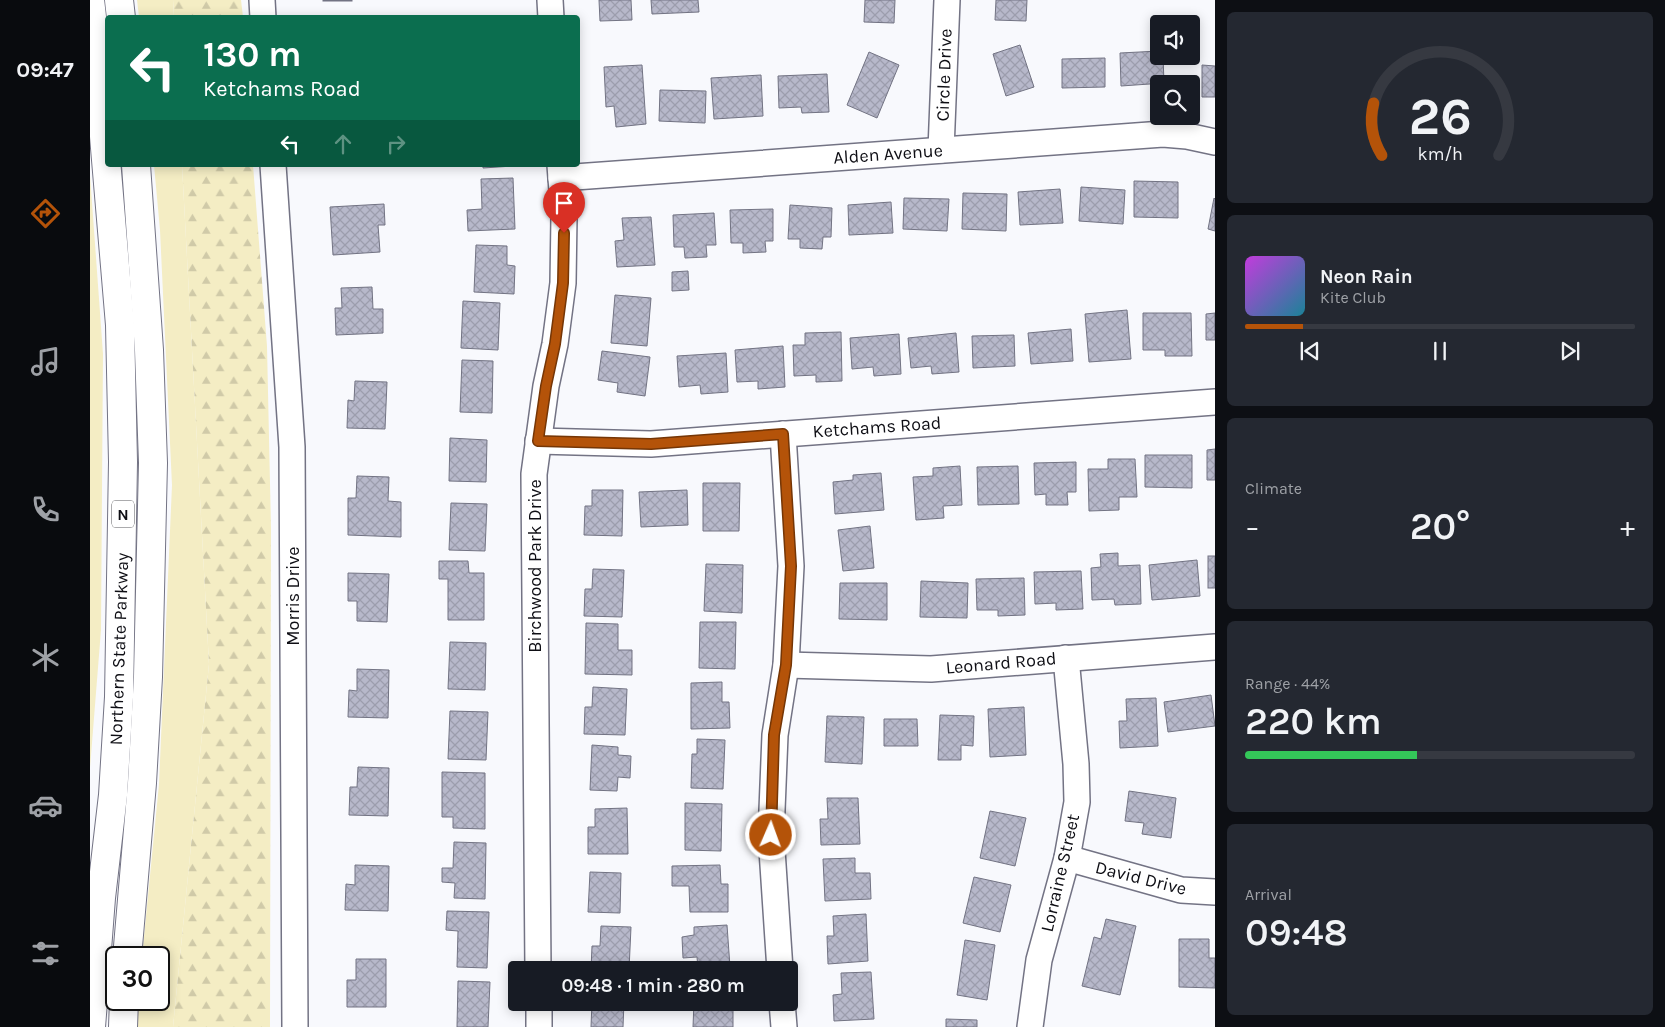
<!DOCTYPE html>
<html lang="en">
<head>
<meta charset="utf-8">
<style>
	body { margin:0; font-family:Karla,sans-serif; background:#242831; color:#f1f3f6; height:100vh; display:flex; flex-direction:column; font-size:19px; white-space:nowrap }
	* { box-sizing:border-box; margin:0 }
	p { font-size:16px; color:#9ea1a6 }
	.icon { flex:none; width:28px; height:28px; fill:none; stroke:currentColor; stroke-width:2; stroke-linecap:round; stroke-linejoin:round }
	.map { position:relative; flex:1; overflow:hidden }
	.sheet { display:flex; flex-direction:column; gap:12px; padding:12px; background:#0d0f14; width:450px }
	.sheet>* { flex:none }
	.banner { position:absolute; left:15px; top:15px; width:475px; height:152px; border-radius:5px; box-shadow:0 2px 12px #0003; background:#0b6e4f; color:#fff; overflow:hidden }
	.controls { position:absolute; left:1060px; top:15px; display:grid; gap:10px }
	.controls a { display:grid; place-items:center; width:50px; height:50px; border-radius:5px; background:#171b24; box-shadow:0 2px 12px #0003; font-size:25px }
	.speed { position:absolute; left:15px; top:946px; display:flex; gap:10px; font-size:25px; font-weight:700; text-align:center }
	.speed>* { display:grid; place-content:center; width:65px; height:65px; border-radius:50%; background:#171b24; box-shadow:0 2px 12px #0003; line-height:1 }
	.speed .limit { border:2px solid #111; border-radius:8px; background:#fff; color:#111 }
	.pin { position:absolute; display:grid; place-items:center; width:42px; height:42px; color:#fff; margin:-51px -21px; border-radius:50% 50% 50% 0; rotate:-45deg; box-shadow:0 0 5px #0007 }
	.pin .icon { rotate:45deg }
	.me { position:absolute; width:55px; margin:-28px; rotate:2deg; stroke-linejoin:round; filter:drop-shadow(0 0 4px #0008) }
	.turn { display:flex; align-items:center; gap:18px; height:105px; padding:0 15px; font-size:22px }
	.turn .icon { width:65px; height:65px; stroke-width:2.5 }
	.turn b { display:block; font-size:35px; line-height:42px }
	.lanes { display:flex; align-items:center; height:48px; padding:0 15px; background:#0003; justify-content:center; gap:25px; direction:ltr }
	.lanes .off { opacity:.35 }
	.big { font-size:38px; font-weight:600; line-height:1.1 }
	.sheet .card { flex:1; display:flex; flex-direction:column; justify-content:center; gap:8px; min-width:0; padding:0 18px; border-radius:8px; background:#242831 }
	.sheet .dial { align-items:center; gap:0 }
	.dial svg { height:130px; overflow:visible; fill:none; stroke:#363941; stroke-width:7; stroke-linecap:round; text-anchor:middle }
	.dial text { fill:#f1f3f6; stroke:none }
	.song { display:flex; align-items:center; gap:15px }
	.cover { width:60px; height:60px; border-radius:8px; background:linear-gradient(135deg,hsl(290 70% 55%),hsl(190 70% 35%)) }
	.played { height:5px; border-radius:2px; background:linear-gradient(90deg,#b45309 15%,#363941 15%) }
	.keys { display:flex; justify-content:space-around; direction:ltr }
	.heat { display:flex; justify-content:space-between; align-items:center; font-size:28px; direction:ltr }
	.charge { height:8px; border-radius:4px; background:linear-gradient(90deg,#34c759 44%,#363941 0) }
	.trip { position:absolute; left:418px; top:961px; width:290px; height:50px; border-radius:5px; background:#171b24; box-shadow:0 2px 12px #0003; font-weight:600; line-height:50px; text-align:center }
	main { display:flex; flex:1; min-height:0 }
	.menu { display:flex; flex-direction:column; width:90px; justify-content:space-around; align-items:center; background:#090b0e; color:#9ea1a6 }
	.menu .icon { width:35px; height:35px }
	.menu .selected { color:#b45309 }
	.menu b { font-size:22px; color:#f1f3f6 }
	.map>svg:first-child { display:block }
</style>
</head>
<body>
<main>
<nav class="menu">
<b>09:47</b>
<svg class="icon selected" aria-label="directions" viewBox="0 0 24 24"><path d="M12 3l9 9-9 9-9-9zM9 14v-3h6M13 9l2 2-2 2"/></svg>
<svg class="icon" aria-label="music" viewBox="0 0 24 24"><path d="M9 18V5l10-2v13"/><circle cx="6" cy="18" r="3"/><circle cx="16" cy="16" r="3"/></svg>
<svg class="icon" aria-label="phone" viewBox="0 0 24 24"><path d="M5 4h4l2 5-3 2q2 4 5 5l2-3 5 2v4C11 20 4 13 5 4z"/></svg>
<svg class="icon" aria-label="climate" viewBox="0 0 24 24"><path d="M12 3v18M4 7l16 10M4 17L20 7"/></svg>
<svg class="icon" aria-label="car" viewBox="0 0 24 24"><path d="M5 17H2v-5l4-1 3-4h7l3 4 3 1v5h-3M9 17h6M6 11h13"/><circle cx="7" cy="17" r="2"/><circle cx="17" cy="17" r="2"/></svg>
<svg class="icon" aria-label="filters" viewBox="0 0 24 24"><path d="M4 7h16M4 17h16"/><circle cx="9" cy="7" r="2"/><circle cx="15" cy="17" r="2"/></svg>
</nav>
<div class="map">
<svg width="1125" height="1027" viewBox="0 0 1125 1027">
	<defs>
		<pattern id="forest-firs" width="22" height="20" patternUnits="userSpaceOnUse" patternTransform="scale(1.25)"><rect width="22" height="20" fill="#f4edc4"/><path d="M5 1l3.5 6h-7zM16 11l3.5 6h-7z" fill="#d0caa8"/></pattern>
		<pattern id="building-cross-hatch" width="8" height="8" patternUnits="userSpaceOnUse" patternTransform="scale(1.25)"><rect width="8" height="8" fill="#b7b8ca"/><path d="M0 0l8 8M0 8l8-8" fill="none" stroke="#9c9dad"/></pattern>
	</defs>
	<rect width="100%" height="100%" fill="#f8f9fd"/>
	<g fill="#f4edc4">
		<polygon points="47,0 83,0 84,17 49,17"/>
		<polygon points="64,165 92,165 119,664 83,1027 45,1027 47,1000 69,1000 69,958 52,957 69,784 82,485 70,230"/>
		<polygon points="0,175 13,354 11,630 0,768"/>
	</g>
	<g fill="url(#forest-firs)">
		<polygon points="83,0 151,0 153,17 84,17"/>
		<polygon points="92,165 163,165 177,346 181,528 180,1027 83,1027 119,664"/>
	</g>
	<g fill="url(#building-cross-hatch)" stroke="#727383">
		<rect x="233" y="0" width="29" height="1"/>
		<polygon points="509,0 541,0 542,20 510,21"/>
		<polygon points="561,0 608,0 609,12 562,14"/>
		<polygon points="775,0 805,0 804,23 774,22"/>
		<polygon points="906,0 937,0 936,21 905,20"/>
		<polygon points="930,45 944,87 916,96 903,54"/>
		<polygon points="1069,51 1069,56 1073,56 1074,83 1031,86 1030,53"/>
		<polygon points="779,52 809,65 787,118 757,105"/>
		<polygon points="1015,58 1015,87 972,88 972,59"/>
		<polygon points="552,65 556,124 526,127 524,106 516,107 514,67"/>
		<polygon points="1112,65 1125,66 1125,97 1112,97"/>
		<polygon points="737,74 739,112 712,113 711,107 689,108 688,76"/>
		<polygon points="671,75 673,116 624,119 621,78"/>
		<polygon points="570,90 616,91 615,123 569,121"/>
		<polygon points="393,165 423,165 423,166 393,168"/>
		<polygon points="423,178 425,229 378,231 377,210 392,209 391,179"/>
		<polygon points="1044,181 1088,182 1088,218 1044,217"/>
		<polygon points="991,187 1035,190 1033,224 989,221"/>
		<polygon points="970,189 973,223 930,225 928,192"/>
		<polygon points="873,193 917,194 916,231 872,229"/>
		<polygon points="814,198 859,199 857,231 813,229"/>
		<polygon points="1124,198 1125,199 1125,231 1118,229"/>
		<polygon points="801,202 803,233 759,235 758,205"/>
		<polygon points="294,204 295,225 288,225 290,252 243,255 240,207"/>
		<polygon points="700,205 742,208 741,237 733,237 732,249 710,248 710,239 698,239"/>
		<polygon points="683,209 683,241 675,241 676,252 653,253 653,243 641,243 640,210"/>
		<polygon points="624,213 626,245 616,245 617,257 595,258 594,247 584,247 583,215"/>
		<polygon points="561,217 565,265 527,267 525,241 534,240 532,218"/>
		<polygon points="386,245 417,246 417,265 425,266 424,294 384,292"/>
		<polygon points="598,271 599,290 582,291 582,272"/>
		<polygon points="282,287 283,309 293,309 293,333 246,335 245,308 252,308 251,288"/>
		<polygon points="525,295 561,298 557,346 521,343"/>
		<polygon points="373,301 410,303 408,350 371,348"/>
		<polygon points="1037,310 1041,359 999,362 995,314"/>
		<polygon points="1053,313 1101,313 1102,356 1075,356 1075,350 1053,350"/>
		<polygon points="1125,313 1125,340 1116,340 1116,314"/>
		<polygon points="981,329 983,361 941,364 938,333"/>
		<polygon points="751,332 752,381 726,382 726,375 704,376 703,345 715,345 715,333"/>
		<polygon points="866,333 869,372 842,374 841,366 821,368 818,338"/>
		<polygon points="809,334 811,374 784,376 783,367 762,369 760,338"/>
		<polygon points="924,335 925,366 883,368 882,336"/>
		<polygon points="693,346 695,387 668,389 668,381 647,382 645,350"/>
		<polygon points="512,351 560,357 555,396 527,392 528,383 508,380"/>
		<polygon points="636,353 638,392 611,394 610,385 589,387 587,356"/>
		<polygon points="372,360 403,361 402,413 370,412"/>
		<polygon points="265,381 297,382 295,429 257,428 258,400 264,401"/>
		<polygon points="360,438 397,440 396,482 359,481"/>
		<polygon points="1125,449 1125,480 1117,480 1117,450"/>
		<polygon points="1055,455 1102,455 1102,488 1055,487"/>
		<polygon points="1018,459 1045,459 1047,497 1029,497 1029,510 999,511 998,469 1018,469"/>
		<polygon points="986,462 986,492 977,492 978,505 956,505 956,494 945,495 944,463"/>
		<polygon points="870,466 872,505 853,506 854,518 826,520 823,477 843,476 843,468"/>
		<polygon points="928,466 929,504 888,505 887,467"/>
		<polygon points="791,473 794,510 745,514 743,482 763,480 763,475"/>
		<polygon points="267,476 299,477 298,501 311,502 311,537 258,535 258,498 266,498"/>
		<polygon points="613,483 650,483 649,531 613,531"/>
		<polygon points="502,490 533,490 532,536 494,535 495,506 502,506"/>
		<polygon points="597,490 598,525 551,527 549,492"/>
		<polygon points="361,503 397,504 395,551 359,550"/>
		<polygon points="780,526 784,568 753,571 748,530"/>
		<polygon points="1028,553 1028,566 1050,565 1051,604 1025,605 1024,599 1002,600 1001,568 1011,567 1010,554"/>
		<rect x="1118" y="556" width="7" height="32"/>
		<polygon points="1107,560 1110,596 1062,600 1059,565"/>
		<polygon points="349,561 378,561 379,573 394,573 394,620 358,620 358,579 349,579"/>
		<polygon points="616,564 653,565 652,613 614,611"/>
		<polygon points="503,569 534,570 532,617 494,616 495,589 502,589"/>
		<polygon points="991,571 993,609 966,610 966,603 945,604 944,572"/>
		<polygon points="258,573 299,574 297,622 267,621 267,601 258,601"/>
		<polygon points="934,578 935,615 908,616 908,610 887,610 886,579"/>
		<polygon points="831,581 878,583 877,618 830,617"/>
		<polygon points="750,583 797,583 797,620 749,619"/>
		<polygon points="610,622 646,622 645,669 609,668"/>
		<polygon points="496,623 528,624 528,650 542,650 542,675 495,674"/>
		<polygon points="360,642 396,643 395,690 358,689"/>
		<polygon points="267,669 299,670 298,718 258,717 259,690 267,691"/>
		<polygon points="632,682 632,702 639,702 640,728 601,729 601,683"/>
		<polygon points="503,687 537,689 535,735 494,734 495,707 502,707"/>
		<polygon points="1121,695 1125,726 1078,732 1074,702"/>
		<polygon points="1066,698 1068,746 1030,748 1029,721 1037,721 1036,699"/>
		<polygon points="934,707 936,755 900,757 898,709"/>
		<polygon points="360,711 398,712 396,760 358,759"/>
		<polygon points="850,715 884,716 883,746 871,745 871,760 848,760"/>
		<polygon points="737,716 774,717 772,764 735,762"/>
		<polygon points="794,719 827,719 828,746 794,746"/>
		<polygon points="607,739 635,740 633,789 601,788 602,754 607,754"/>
		<polygon points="502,745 528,747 528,755 541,756 540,778 528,777 527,791 500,790"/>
		<polygon points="268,767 299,768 298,816 259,815 260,787 267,787"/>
		<polygon points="352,772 395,773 395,829 363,828 363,817 352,817"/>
		<polygon points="1039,791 1086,798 1081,838 1052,834 1054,823 1035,821"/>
		<polygon points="737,798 768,798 770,844 731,845 730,819 738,819"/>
		<polygon points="595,803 632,804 631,851 595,850"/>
		<polygon points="537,808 538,854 498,854 498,827 505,827 505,809"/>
		<polygon points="900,811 936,818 925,866 890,858"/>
		<polygon points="364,842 396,843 395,899 364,898 365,883 352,882 352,868 363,868"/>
		<polygon points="765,858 765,873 780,873 781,899 735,901 733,859"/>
		<polygon points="265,865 299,866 298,911 255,910 256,884 265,885"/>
		<polygon points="630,865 631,884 638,884 638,912 600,912 599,886 582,886 582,866"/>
		<polygon points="500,872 531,873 530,913 498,912"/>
		<polygon points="884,877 921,885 910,932 873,923"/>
		<polygon points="357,911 399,912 397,968 367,967 368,931 356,930"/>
		<polygon points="776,914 778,961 738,964 737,936 744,936 743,916"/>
		<polygon points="1016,919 1046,926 1030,995 992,986 1004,937 1011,939"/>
		<polygon points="637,925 640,967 608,969 607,957 593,958 592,937 604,935 604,927"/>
		<polygon points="511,926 541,927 539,970 501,970 502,946 510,946"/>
		<polygon points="1089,939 1119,939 1119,958 1125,958 1125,988 1089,987"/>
		<polygon points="875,940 905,945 897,1000 867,995"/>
		<polygon points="266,959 296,959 296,1007 257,1007 257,980 266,980"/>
		<polygon points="781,972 784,1019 744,1021 743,995 752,994 751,973"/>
		<polygon points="368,981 400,982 398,1027 367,1027"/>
		<polygon points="502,1002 534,1002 533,1027 501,1027"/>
		<polygon points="604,1002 643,1002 643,1027 603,1027"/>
		<polygon points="856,1019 887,1020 887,1027 856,1027"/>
	</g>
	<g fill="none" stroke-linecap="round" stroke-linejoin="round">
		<defs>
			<g id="minor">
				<polyline points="172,0 173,18"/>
				<polyline points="460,0 461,18"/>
				<polyline points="851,150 857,0"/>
				<polyline points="183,165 202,447 205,1027"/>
				<polyline points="471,178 1073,134 1097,136 1125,142"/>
				<polyline points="448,441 561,444 1125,402"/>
				<polyline points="696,665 841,669 1125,647"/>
				<polyline points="977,858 1091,890 1125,892"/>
				<polyline points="448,970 444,474 456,386 465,344 473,283 474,217 470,165"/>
				<polyline points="690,970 681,835 685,735 696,665 701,566 693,434"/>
				<polyline points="449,1002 449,1027"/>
				<polyline points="692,1002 694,1027"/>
				<polyline points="940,1027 949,960 977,858 987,802 986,764 976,658"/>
			</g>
			<g id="motorway">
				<polyline points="0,0 9,77 30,325 33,462 29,697 23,795 11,898 1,1027"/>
				<polyline points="29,0 31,18"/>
				<polyline points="37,958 52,783 58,677 63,463 59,350 46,165"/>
				<polyline points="33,1027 34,1000"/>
			</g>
		</defs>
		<use href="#minor" stroke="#737384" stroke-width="28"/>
		<use href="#motorway" stroke="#737384" stroke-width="30"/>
		<use href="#minor" stroke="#fff" stroke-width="25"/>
		<use href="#motorway" stroke="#fff" stroke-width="28"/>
	</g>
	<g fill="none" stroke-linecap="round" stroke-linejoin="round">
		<defs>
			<polyline id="route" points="474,233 473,283 465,344 456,386 448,441 561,444 693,434 701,566 696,665 684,735 681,835"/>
		</defs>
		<use href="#route" stroke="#753606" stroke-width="12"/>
		<use href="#route" stroke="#b45309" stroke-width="9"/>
	</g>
	<g text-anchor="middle" stroke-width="4" stroke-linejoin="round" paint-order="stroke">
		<rect fill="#fff" stroke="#56565a" stroke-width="1" x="22" y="500.5" width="22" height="27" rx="4"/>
		<g font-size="16" font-weight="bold" fill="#0e0e14">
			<text x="33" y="520">N</text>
		</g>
		<g font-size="18" fill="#0e0e14" stroke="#fff">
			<text transform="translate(854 75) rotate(-88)" y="6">Circle Drive</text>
			<text transform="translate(798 154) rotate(-4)" y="6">Alden Avenue</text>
			<text transform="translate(787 427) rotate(-4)" y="6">Ketchams Road</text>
			<text transform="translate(445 566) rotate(-90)" y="6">Birchwood Park Drive</text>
			<text transform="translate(203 596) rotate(-90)" y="6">Morris Drive</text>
			<text transform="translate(29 649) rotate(-88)" y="6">Northern State Parkway</text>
			<text transform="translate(911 663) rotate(-5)" y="6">Leonard Road</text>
			<text transform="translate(970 873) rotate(-77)" y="6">Lorraine Street</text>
			<text transform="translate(1051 878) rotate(14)" y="6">David Drive</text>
		</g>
	</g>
</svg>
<div class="controls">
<a><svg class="icon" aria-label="sound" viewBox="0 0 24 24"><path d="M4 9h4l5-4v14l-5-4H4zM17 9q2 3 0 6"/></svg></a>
<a><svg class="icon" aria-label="search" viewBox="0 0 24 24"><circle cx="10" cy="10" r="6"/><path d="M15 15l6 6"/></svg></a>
</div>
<div class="speed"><div class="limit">30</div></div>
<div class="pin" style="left:474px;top:233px;background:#d93025"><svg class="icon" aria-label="arrive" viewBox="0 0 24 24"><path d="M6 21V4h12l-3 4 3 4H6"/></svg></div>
<svg class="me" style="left:681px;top:835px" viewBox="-20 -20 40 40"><circle r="17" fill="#b45309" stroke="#fff" stroke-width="3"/><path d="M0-11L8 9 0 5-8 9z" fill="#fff"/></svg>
<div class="trip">09:48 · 1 min · 280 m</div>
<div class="banner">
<div class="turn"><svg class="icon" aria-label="left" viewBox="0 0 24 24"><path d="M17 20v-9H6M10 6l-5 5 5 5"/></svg><div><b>130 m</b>Ketchams Road</div></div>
<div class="lanes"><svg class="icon" aria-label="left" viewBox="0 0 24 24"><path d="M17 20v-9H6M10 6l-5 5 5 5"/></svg><svg class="icon off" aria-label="ahead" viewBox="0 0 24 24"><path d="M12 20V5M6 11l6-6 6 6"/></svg><svg class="icon off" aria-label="right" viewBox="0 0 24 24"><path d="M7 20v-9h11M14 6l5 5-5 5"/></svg></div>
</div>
</div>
<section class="sheet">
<div class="card dial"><svg viewBox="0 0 100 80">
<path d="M14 69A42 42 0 1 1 86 69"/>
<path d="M14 69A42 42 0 0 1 9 37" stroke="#b45309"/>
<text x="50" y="56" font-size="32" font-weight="700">26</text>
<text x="50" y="72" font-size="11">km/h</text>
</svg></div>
<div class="card">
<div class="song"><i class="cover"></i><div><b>Neon Rain</b><p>Kite Club</p></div></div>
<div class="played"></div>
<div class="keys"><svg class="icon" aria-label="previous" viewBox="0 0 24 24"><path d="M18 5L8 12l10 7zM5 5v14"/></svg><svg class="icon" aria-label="pause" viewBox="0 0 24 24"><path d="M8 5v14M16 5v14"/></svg><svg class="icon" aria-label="next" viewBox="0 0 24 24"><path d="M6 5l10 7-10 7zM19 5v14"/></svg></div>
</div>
<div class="card"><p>Climate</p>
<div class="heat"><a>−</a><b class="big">20°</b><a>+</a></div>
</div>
<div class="card"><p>Range · 44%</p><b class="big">220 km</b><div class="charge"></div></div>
<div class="card"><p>Arrival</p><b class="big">09:48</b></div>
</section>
</main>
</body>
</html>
